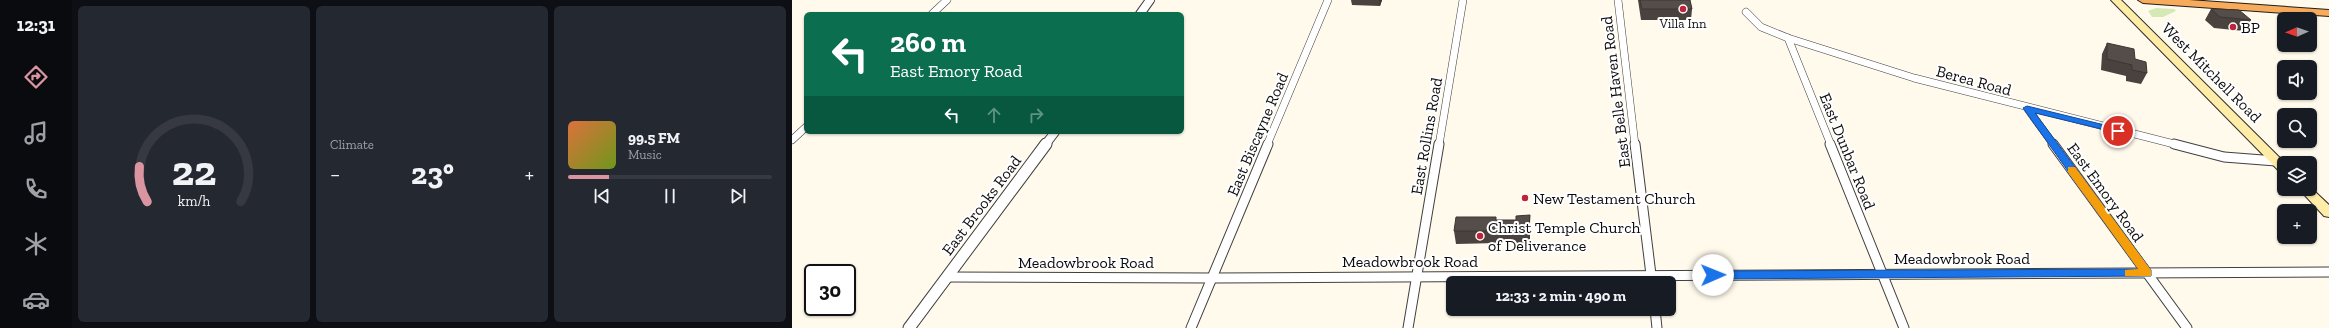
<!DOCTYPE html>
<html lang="en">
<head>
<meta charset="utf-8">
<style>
	body { margin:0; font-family:"Zilla Slab",serif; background:#242831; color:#f1f3f6; height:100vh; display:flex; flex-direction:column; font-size:15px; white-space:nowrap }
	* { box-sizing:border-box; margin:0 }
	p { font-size:13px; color:#9ea1a6 }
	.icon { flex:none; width:22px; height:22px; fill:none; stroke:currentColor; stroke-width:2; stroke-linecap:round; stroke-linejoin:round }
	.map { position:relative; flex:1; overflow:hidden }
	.panel { display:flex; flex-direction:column; gap:6px; padding:6px; background:#0d0f14; width:720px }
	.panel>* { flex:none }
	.banner { position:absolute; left:12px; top:12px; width:380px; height:122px; border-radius:6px; box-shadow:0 1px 3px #0004; background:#0b6e4f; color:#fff; overflow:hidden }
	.needle { width:26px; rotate:268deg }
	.fabs { position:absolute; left:1485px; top:12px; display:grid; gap:8px }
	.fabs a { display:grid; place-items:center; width:40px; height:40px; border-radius:6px; background:#171b24; box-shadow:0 1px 3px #0004; font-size:20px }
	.speed { position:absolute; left:12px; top:264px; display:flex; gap:8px; font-size:20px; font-weight:700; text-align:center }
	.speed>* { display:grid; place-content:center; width:52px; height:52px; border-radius:50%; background:#171b24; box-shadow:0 1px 3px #0004; line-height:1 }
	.speed .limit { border:2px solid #111; border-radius:6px; background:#fff; color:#111 }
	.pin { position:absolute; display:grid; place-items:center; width:34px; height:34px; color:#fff; margin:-17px; border:2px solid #fff; border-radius:50%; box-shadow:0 1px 4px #0007 }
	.me { position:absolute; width:44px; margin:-22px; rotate:89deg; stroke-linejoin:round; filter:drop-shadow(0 0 3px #0008) }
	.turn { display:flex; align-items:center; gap:14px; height:84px; padding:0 20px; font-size:18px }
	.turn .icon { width:52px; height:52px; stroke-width:2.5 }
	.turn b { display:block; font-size:28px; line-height:34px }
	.lanes { display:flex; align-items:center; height:38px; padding:0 20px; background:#0003; justify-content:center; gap:20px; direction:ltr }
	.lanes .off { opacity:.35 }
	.big { font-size:30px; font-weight:700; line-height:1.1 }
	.panel .widget { flex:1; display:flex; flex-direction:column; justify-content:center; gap:6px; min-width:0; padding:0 14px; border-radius:6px; background:#242831 }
	.panel .dial { align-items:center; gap:0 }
	.dial svg { height:104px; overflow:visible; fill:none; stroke:#363941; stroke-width:7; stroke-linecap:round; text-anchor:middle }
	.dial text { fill:#f1f3f6; stroke:none }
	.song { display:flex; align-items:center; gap:12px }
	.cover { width:48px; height:48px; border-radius:6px; background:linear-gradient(135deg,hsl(20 70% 55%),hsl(80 70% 35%)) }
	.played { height:4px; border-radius:2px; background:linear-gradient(90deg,#da95a1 20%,#363941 20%) }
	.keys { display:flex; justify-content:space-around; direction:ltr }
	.heat { display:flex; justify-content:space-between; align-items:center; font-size:22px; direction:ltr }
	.panel .tiles { flex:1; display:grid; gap:6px; grid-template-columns:repeat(3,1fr) }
	.trip { position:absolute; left:654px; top:276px; width:230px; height:40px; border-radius:6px; background:#171b24; box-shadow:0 1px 3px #0004; font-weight:700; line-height:40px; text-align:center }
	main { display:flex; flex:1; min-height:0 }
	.tab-bar { display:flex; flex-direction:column; width:72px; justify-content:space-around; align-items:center; background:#090b0e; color:#9ea1a6 }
	.tab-bar .icon { width:28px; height:28px }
	.tab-bar .selected { color:#da95a1 }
	.tab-bar b { font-size:18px; color:#f1f3f6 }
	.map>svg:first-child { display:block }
</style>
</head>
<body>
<main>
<nav class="tab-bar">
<b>12:31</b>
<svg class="icon selected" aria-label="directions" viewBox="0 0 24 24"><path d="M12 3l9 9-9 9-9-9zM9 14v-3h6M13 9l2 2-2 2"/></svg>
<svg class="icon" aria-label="music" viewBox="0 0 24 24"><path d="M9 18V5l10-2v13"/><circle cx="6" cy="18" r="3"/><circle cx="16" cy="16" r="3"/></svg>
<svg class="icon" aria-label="phone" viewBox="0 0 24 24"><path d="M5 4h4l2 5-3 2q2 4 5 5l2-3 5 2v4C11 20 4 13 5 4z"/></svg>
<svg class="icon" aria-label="climate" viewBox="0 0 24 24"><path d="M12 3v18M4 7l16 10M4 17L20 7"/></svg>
<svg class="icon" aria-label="car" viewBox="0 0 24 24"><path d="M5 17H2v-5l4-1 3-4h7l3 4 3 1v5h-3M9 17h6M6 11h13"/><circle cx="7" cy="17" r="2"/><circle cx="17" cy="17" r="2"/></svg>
</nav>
<section class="panel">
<div class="tiles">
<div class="widget dial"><svg viewBox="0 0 100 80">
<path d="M14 69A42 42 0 1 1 86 69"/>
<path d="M14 69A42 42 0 0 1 8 42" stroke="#da95a1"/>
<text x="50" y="56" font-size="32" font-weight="700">22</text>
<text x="50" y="72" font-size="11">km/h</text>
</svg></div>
<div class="widget"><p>Climate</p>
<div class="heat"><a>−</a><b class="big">23°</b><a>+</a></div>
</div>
<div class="widget">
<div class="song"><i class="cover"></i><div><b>99.5 FM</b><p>Music</p></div></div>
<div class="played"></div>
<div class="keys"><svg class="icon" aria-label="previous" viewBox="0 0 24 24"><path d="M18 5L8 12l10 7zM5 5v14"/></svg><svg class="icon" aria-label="pause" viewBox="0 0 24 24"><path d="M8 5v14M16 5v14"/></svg><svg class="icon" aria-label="next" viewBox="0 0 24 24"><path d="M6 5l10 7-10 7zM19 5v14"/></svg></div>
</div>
</div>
</section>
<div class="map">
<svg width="1537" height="328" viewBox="0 0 1537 328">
	<rect width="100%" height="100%" fill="#fffaec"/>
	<polygon fill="#d5e9b6" points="1364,8 1382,9 1384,11 1371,17 1360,17 1356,11"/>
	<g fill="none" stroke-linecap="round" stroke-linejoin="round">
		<defs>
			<g id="minor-far1">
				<polyline points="826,0 843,145"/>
				<polyline points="954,12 969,27 996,38 1122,78 1386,145"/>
				<polyline points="140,14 155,0"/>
				<polyline points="996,38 1039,145"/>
				<polyline points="1235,108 1262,145"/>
				<polyline points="0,140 14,127"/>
				<polyline points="475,145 536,0"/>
				<polyline points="647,145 671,0"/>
			</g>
			<g id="minor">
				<polyline points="843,144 860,283"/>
				<polyline points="1038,144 1112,328"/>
				<polyline points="1261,144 1395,328"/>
				<polyline points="1382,144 1432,157 1484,161"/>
				<polyline points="155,277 420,278 1537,272"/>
				<polyline points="863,309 865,328"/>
				<polyline points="399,328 476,144"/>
				<polyline points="616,328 647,144"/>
			</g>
			<g id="tertiary-far1">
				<polyline points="348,14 358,0"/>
				<polyline points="253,145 263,132"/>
			</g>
			<polyline id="tertiary" points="117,328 254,144"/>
			<g id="secondary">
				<polygon points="1319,0 1329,0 1493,163 1492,173 1488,172"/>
				<polygon points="1518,187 1537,205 1537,217 1532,216 1507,189 1518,189"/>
			</g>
			<polygon id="trunk" points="1346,0 1397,0 1537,10 1537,16 1351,3"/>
		</defs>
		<use href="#minor-far1" stroke="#404040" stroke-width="8"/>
		<use href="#minor" stroke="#404040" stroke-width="11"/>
		<use href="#tertiary-far1" stroke="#404040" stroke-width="10"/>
		<use href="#tertiary" stroke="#404040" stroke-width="13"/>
		<use href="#secondary" stroke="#2f2f2f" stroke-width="2"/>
		<use href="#trunk" stroke="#1e1e1e" stroke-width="2"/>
		<use href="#minor-far1" stroke="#fff" stroke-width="7"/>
		<use href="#minor" stroke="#fff" stroke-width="9"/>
		<use href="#tertiary-far1" stroke="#fff" stroke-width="8"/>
		<use href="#tertiary" stroke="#fff" stroke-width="11"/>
		<use href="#secondary" fill="#ffeda7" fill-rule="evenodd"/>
		<use href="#trunk" fill="#f8ab5a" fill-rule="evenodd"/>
	</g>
	<g fill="#49423f">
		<polygon points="559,0 590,0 588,6 560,5"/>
		<polygon points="846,0 898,0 900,9 899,20 849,20"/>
		<polygon points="1419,9 1459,20 1452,31 1422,28 1413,20"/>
		<polygon points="1315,43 1343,59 1355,73 1349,84 1334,81 1334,76 1309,70 1310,54"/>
		<polygon points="738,215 738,243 724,243 723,240 705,240 705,243 664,244 662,231 705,220 724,220"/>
	</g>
	<g fill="#3c3633">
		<polygon points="587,0 590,0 588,6"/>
		<polygon points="738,215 738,243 737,231"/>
	</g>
	<g fill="#554d49" stroke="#3c3633">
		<polygon points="848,0 898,0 900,9 850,9"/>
		<polygon points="1419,9 1447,10 1459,20 1428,17"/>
		<polygon points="1315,43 1342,49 1343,59 1354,62 1355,73 1340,70 1340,65 1315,59"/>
		<polygon points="738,215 737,231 723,231 723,228 704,228 704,231 662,231 664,217 704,217 704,220 724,220 724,216"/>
	</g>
	<polygon fill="#1a73e8" stroke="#114b97" points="1235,106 1329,129 1331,131 1326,133 1243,113 1359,270 1359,276 921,279 915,275 921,271 1346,269 1231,108"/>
	<polygon fill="#f59e0b" points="1276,167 1283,167 1359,270 1359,276 1333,276 1333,270 1346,269 1276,172"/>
	<g fill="#be2339" stroke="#fff" stroke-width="1.5">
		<circle cx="891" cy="9" r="4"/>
		<circle cx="1441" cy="27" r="4"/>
		<circle cx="733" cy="198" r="4"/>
		<circle cx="688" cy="236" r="4"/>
	</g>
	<g text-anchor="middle" stroke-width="4" stroke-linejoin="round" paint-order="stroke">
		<g font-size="13" fill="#0d0d0d" stroke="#fff">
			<text x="891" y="28">Villa Inn</text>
		</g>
		<g font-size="16" fill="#0d0d0d" stroke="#fff" text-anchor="start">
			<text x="1449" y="33">BP</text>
			<text x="741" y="204">New Testament Church</text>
			<text x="696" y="233">Christ Temple Church<tspan x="696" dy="18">of Deliverance</tspan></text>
		</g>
		<g font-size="16" fill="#0d0d0d" stroke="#fff">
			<text transform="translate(1420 72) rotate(45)" y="6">West Mitchell Road</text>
			<text transform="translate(1182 80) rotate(15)" y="6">Berea Road</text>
			<text transform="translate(823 92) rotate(-97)" y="6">East Belle Haven Road</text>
			<text transform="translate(465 134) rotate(-67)" y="6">East Biscayne Road</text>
			<text transform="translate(634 136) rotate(-80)" y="6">East Rollins Road</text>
			<text transform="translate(1056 151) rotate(68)" y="6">East Dunbar Road</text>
			<text transform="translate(1314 192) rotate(54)" y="6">East Emory Road</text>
			<text transform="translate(189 205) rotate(-53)" y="6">East Brooks Road</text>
			<text x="1170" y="264">Meadowbrook Road</text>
			<text x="618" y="267">Meadowbrook Road</text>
			<text x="294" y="268">Meadowbrook Road</text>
		</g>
	</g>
</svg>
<div class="fabs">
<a><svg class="needle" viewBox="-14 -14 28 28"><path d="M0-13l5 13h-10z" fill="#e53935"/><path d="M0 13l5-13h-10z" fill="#9ea1a6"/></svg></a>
<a><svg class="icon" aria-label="sound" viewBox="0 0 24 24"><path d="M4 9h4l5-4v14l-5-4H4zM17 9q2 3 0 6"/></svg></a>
<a><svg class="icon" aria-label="search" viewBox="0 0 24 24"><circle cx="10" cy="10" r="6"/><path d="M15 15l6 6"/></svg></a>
<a><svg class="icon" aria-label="layers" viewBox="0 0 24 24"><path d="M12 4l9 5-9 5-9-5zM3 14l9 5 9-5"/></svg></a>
<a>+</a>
</div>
<div class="speed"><div class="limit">30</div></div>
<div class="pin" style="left:1326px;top:131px;background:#d93025"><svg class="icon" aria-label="arrive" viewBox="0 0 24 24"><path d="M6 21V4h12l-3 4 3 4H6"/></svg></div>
<svg class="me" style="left:921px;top:275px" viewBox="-20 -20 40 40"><circle r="19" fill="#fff"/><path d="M0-13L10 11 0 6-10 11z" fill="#1a73e8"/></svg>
<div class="trip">12:33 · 2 min · 490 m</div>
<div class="banner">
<div class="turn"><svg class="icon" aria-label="left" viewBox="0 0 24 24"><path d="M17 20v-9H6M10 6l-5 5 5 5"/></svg><div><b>260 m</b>East Emory Road</div></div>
<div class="lanes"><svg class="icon" aria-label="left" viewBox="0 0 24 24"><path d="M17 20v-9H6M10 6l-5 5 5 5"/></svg><svg class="icon off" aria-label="ahead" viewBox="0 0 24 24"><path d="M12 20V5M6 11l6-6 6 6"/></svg><svg class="icon off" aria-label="right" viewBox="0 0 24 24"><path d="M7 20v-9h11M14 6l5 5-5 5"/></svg></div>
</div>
</div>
</main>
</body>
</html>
